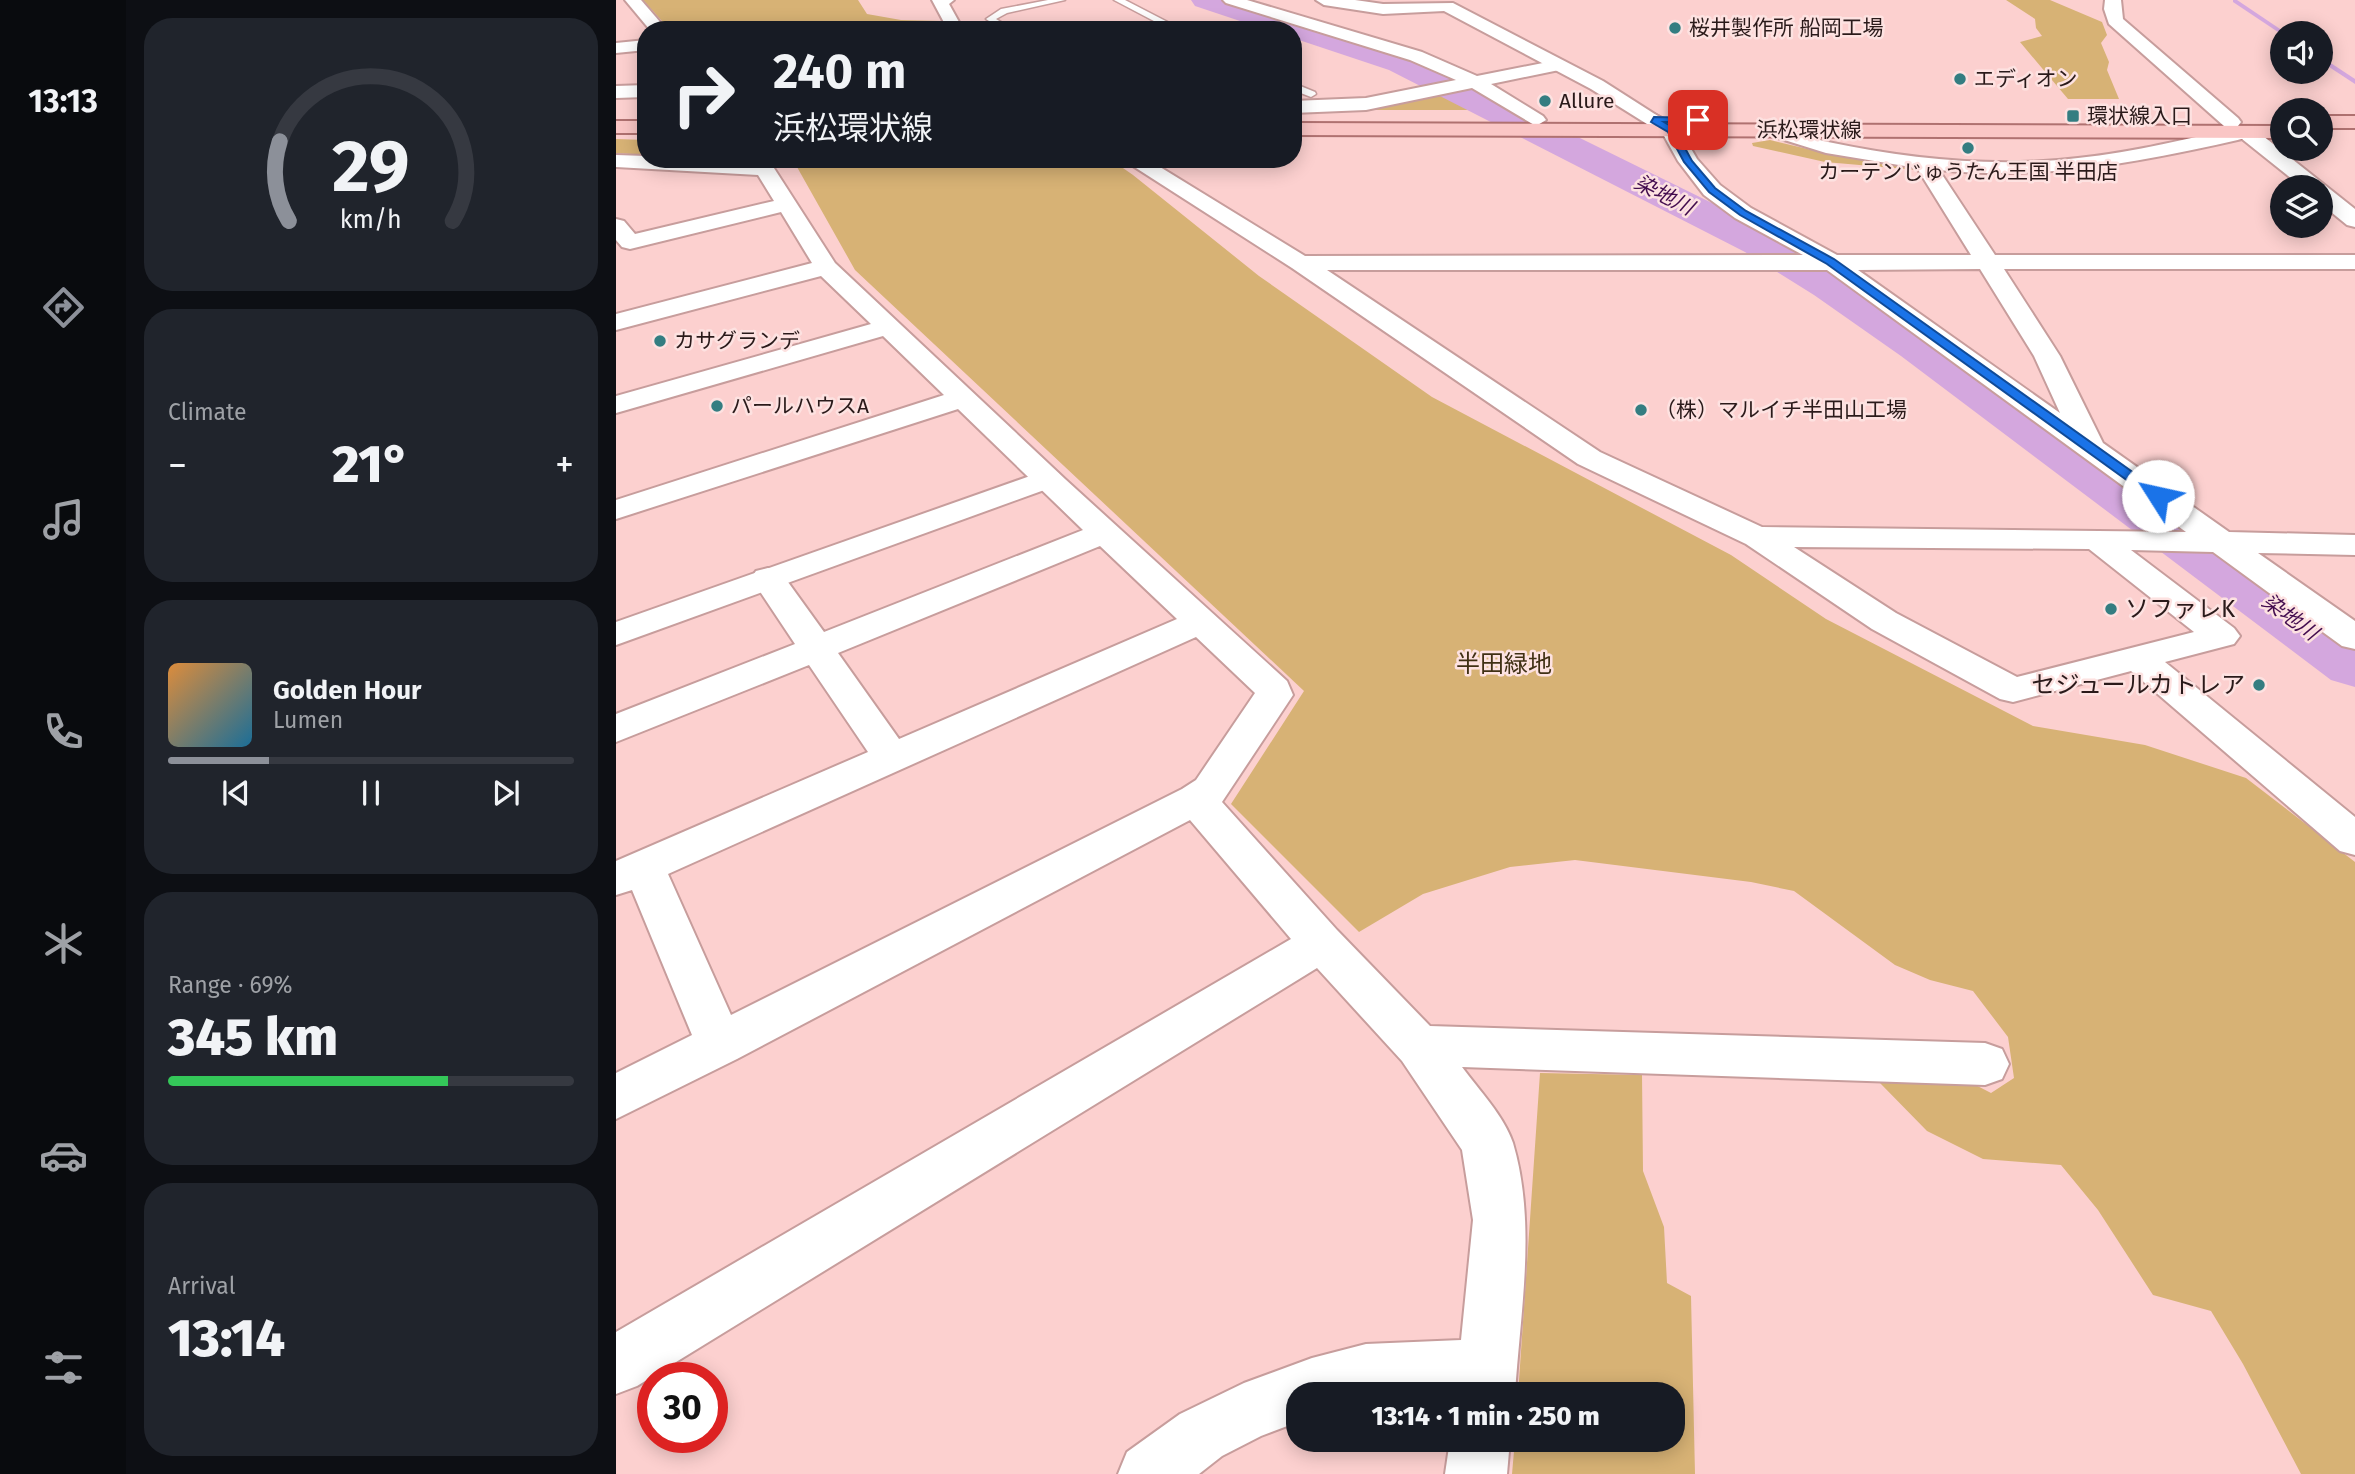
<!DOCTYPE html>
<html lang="en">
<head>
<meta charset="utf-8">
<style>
	body { margin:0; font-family:"Fira Sans","Noto Sans JP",sans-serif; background:#20242c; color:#f1f3f6; height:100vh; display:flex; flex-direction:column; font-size:26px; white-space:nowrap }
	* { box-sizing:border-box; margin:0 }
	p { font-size:23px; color:#9ea1a6 }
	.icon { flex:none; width:38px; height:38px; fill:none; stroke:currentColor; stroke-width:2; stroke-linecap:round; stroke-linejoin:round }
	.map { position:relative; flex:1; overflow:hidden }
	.details { display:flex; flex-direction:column; gap:18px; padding:18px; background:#0d0f14; width:490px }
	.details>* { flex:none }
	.top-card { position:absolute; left:21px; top:21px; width:665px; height:147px; border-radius:28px; box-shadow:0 4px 18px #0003; background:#171b24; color:#f1f3f6; overflow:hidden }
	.buttons { position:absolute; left:1654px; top:21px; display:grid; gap:14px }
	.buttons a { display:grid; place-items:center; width:63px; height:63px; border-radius:50%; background:#171b24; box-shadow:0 4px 18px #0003; font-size:35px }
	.speed { position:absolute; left:21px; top:1362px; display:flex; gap:14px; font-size:35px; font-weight:700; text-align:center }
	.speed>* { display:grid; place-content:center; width:91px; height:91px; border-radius:50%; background:#171b24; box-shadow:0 4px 18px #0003; line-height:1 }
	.speed .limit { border:10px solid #d22; background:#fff; color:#111 }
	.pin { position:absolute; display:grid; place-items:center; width:60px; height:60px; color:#fff; margin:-30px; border-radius:14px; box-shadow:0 4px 10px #0006 }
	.me { position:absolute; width:77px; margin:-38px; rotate:305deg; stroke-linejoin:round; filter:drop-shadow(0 0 5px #0008) }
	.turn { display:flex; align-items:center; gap:24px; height:147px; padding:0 21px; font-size:32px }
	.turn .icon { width:91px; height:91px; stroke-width:2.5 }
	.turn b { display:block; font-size:49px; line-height:60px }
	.big { font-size:52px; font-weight:800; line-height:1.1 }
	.details .card { flex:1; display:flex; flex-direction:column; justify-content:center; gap:10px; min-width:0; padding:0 24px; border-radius:28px; background:#20242c }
	.details .dial { align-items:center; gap:0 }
	.dial svg { height:182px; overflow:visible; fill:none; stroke:#363941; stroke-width:7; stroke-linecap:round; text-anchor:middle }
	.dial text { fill:#f1f3f6; stroke:none }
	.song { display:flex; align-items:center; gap:21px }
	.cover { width:84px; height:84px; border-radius:10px; background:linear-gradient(135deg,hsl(30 70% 55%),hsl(200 70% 35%)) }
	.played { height:7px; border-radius:4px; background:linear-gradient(90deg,#8c9099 25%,#363941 25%) }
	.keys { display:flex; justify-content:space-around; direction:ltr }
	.heat { display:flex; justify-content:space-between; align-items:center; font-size:38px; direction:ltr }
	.charge { height:10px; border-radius:5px; background:linear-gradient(90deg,#34c759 69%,#363941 0) }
	.trip { position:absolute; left:670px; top:1382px; width:399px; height:70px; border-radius:28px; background:#171b24; box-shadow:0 4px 18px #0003; font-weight:800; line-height:70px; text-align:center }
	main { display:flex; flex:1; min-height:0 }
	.tab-bar { display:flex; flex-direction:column; width:126px; justify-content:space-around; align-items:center; background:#090b0e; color:#9ea1a6 }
	.tab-bar .icon { width:49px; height:49px }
	.tab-bar .current { color:#8c9099 }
	.tab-bar b { font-size:32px; color:#f1f3f6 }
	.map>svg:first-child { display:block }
</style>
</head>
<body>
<main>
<nav class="tab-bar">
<b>13:13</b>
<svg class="icon current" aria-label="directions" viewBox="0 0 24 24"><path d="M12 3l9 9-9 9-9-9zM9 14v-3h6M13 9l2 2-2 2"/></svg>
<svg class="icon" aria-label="music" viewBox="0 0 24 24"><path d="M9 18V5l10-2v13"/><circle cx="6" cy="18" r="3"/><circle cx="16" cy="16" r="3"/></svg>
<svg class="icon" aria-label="phone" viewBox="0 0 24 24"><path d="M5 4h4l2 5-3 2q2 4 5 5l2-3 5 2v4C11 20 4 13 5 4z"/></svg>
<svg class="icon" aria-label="climate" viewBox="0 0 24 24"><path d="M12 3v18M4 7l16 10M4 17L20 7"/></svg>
<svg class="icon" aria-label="car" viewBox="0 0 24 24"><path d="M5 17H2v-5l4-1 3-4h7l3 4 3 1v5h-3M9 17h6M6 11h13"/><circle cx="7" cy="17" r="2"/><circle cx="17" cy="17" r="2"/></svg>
<svg class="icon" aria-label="filters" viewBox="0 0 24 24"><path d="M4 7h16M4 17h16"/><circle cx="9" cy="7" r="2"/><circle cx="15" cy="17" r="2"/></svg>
</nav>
<section class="details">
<div class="card dial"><svg viewBox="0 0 100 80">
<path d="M14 69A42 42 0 1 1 86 69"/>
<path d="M14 69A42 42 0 0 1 10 34" stroke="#8c9099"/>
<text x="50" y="56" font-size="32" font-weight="700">29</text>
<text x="50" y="72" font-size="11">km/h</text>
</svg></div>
<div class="card"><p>Climate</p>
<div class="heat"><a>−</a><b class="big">21°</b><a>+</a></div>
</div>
<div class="card">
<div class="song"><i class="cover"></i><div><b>Golden Hour</b><p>Lumen</p></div></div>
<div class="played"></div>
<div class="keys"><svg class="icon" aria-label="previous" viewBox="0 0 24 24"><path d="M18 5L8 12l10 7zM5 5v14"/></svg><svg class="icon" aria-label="pause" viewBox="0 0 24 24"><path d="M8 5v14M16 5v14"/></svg><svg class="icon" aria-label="next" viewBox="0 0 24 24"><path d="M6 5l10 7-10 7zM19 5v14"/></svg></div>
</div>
<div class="card"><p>Range · 69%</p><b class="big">345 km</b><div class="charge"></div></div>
<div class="card"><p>Arrival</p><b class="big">13:14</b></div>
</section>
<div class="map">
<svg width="1739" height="1474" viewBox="0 0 1739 1474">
	<rect width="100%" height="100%" fill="#fcd0cf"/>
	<g fill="#d7b275">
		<polygon points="27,0 242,0 251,14 285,20 327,21 337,30 54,30"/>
		<polygon points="1390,0 1434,0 1486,22 1491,35 1485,43 1493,62 1491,70 1503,99 1452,99 1404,42 1426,36 1420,28 1419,19"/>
		<polygon points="822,92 856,110 706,110"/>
		<polygon points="0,139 30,140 30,155 0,153"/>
		<polygon points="1154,140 1200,151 1290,165 1301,170 1209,162 1137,146 1136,143"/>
		<polygon points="108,159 494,159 517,175 643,276 816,397 1115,555 1210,619 1417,726 1529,745 1630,778 1739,862 1739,1474 1685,1474 1627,1364 1595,1311 1537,1295 1482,1210 1445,1165 1367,1159 1311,1131 1264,1083 1346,1078 1375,1093 1398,1078 1392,1037 1357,991 1314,980 1279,965 1178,891 1135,882 959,860 894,867 807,894 743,932 615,804 688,691 239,270 181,167 183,164"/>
		<polygon points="924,1073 1026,1075 1027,1171 1048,1227 1051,1283 1075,1296 1079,1474 896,1474 899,1440 1057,1440 1057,1395 902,1395"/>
	</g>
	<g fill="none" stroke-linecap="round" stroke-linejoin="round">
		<g fill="#d4a7de" fill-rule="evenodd">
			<polygon points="1617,0 1621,0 1670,33 1665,34 1617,2"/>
			<polygon points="1704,56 1739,79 1739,84 1704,61"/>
		</g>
		<polygon fill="#d4a7de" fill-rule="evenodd" points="575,0 619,0 797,56 1159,234 1230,275 1739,633 1739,687 1715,680 1285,356 1198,295 1129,252 773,70 677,38 677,30 651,30 579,6"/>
		<defs>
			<g id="service">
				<polygon points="432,0 449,0 391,13 380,19 398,30 387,30 370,19 385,9"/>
				<polygon points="498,0 509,0 567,30 555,30"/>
				<polygon points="677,83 699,92 700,94 695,97 677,90"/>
			</g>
			<g id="minor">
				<polygon points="9,0 25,0 51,30 34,30"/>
				<polygon points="316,0 338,0 333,4 343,22 353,30 331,28"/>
				<polygon points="607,0 631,0 806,52 861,76 942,60 951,65 948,69 875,84 927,116 930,120 920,126 856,88 750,110 677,113 677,101 750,98 840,80 794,60 610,3"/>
				<polygon points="1489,0 1505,0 1507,19 1622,118 1625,122 1622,126 1608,126 1493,24 1488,9"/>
				<polygon points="30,40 30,50 0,53 0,43"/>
				<polygon points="30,85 30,97 0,98 0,86"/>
				<path d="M 1038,114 L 1062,126 L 1081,159 L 1104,185 L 1135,208 L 1221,255 L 1355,255 L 1301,168 L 1210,153 L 1149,134 L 1146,130 L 1149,126 L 1156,124 C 1175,129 1193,138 1212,142 C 1293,159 1380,168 1462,158 C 1519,152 1574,138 1630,126 L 1637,128 L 1739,209 L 1739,227 L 1731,225 L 1704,203 L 1704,187 L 1686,187 L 1626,139 C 1525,162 1427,181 1323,170 L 1379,255 L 1739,255 L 1739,269 L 1388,269 L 1444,356 L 1487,443 L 1613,532 L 1739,535 L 1739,555 L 1642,553 L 1739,621 L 1739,649 L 1726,646 L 1597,552 L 1515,550 L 1618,628 L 1624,636 L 1618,644 L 1549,662 L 1739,817 L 1739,855 L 1724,851 L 1515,671 L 1397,702 L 1384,699 L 1256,629 L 1130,544 L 962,464 L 676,268 L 506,159 L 531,159 L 689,256 L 1187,255 L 1119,218 L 1088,195 L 1062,161 L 1047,134 L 1028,120 ZM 1364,269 L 1418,356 L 1444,413 L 1242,270 ZM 711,270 L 1211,270 L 1570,532 L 1146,527 L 984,452 ZM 1178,547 L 1473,549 L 1578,632 L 1401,677 L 1280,613 Z"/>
				<path d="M 0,155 L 30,156 L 30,159 L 83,159 L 156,165 L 219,263 L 449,479 L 671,681 L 677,695 L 606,802 L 721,930 L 814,1026 L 1369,1043 L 1386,1049 L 1393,1064 L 1386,1079 L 1369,1085 L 846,1067 C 863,1090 888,1116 897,1143 C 921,1224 904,1313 899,1395 L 682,1395 L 682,1422 L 645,1436 L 606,1456 L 583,1474 L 502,1474 L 511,1452 L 564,1414 L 628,1383 L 696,1358 L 750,1344 L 845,1340 L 857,1220 L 846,1150 L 786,1061 L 701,968 L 21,1386 L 0,1394 L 0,1332 L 675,939 L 574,820 L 121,1059 L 0,1119 L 0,1073 L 76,1035 L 16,890 L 0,895 L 0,861 L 252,752 L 193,665 L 0,742 L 0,714 L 179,644 L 135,578 L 140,571 L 152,568 L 164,571 L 208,632 L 467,530 L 342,409 L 0,519 L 0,500 L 328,395 L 267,336 L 0,413 L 0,396 L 255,324 L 205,276 L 0,330 L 0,314 L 196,263 L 165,212 L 14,249 L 6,247 L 0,240 L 0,219 L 8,221 L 19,234 L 158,201 L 142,175 L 0,167 ZM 484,546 L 561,619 L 283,739 L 222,653 ZM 580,637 L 639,693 L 580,780 L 566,789 L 115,1015 L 52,874 Z"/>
				<polygon points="834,1440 894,1440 891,1474 829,1474"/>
			</g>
			<g id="tertiary">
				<polygon points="700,0 739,0 767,4 837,3 987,81 1048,120 1038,126 1031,124 975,89 828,11 767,14 708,5"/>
				<polygon points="431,470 442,473 446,479 442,485 0,645 0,622"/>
			</g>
			<g id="primary">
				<rect x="1704" y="116" width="35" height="12"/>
				<rect x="0" y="121" width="30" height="12"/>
				<polygon points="677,123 1666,126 1666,138 677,135"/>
			</g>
		</defs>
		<use href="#service" stroke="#c79d9c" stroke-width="3"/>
		<use href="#minor" stroke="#c79d9c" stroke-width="4"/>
		<use href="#tertiary" stroke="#c79d9c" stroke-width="4"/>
		<use href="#primary" stroke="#af7170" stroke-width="4"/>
		<use href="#service" fill="#fff" fill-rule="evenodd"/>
		<use href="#minor" fill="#fff" fill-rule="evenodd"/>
		<use href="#tertiary" fill="#fff" fill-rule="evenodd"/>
		<use href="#primary" fill="#fac6c5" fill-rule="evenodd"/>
	</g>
	<polygon fill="#1a73e8" stroke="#114b97" stroke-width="2" points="1038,117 1085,118 1082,122 1048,122 1058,128 1076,161 1099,188 1130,211 1218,259 1546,493 1546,499 1537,499 1211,264 1124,215 1093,192 1068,162 1052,132 1035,122"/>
	<g fill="#347d81" stroke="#fde2e1" stroke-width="2.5">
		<circle cx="1059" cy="28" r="7"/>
		<circle cx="1344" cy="79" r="7"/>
		<circle cx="929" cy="101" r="7"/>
		<rect x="1450" y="109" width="14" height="14" rx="3.5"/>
		<circle cx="1352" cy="148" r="7"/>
		<circle cx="44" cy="341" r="7"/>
		<circle cx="101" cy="406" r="7"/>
		<circle cx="1025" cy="410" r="7"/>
		<circle cx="1495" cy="609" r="7"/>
		<circle cx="1643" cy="685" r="7"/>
	</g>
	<g text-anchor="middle" stroke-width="5" stroke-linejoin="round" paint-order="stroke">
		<g font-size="21" fill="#2a1a1a" stroke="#fde2e1" text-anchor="start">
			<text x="1073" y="35">桜井製作所 船岡工場</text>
			<text x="1358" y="86">エディオン</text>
			<text x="943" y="108">Allure</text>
			<text x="1471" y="123">環状線入口</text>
			<text x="1352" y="179" text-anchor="middle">カーテンじゅうたん王国 半田店</text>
			<text x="58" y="348">カサグランデ</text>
			<text x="115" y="413">パールハウスA</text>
			<text x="1039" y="417">（株）マルイチ半田山工場</text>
		</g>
		<g font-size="21" fill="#2a1a1a" stroke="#fde2e1">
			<text x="1193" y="137">浜松環状線</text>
		</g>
		<g font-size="21" font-style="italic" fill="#430c4f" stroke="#fde2e1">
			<text transform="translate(1048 195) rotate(27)" y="7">染地川</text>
			<text transform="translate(1674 617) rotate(36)" y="7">染地川</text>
		</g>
		<g font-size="24" fill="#2a1a1a" stroke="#fde2e1" text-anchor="start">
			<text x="1509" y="617">ソファレK</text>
			<text x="1629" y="693" text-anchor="end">セジュールカトレア</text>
		</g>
		<g font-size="24" fill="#403014" stroke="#fde2e1">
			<text x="888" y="672">半田緑地</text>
		</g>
	</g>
</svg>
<div class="buttons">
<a><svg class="icon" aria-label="sound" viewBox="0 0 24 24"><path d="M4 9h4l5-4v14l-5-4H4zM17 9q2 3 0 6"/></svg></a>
<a><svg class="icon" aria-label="search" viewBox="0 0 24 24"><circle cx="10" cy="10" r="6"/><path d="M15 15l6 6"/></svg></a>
<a><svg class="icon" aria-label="layers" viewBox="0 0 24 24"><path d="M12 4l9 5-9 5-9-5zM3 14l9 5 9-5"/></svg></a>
</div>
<div class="speed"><div class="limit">30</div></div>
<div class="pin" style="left:1082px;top:120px;background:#d93025"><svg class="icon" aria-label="arrive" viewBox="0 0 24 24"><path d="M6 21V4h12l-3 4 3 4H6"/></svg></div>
<svg class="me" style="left:1542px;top:496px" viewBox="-20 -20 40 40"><circle r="19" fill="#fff"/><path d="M0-13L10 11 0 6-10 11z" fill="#1a73e8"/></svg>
<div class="trip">13:14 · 1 min · 250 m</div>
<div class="top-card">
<div class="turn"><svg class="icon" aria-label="right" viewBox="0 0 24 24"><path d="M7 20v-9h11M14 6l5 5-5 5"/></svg><div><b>240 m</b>浜松環状線</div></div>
</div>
</div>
</main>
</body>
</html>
